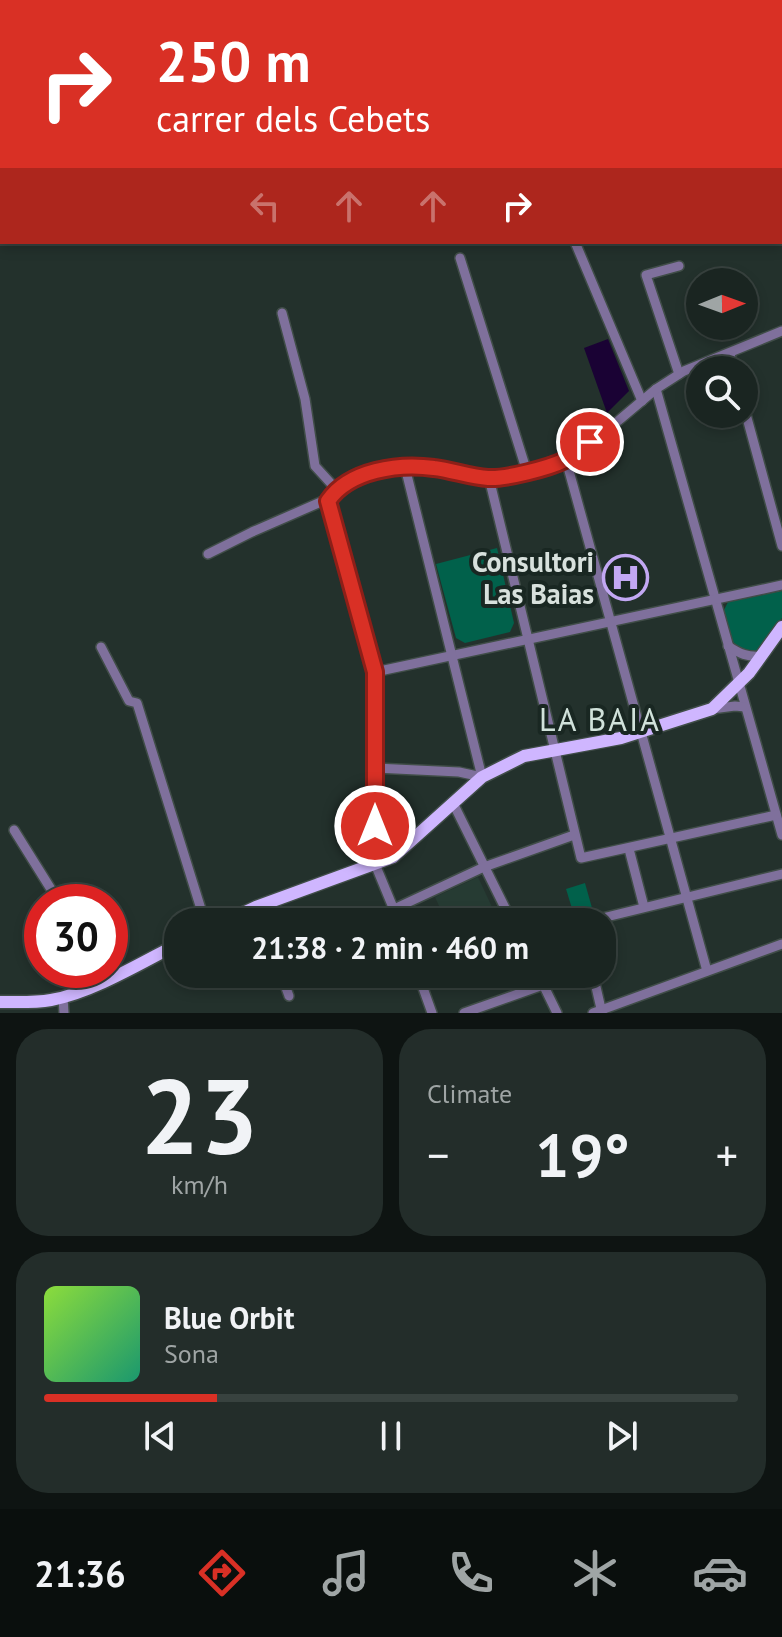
<!DOCTYPE html>
<html lang="en">
<head>
<meta charset="utf-8">
<style>
	body { margin:0; font-family:"PT Sans",sans-serif; background:#232d2a; color:#f1f3f6; height:100vh; display:flex; flex-direction:column; font-size:30px; white-space:nowrap }
	* { box-sizing:border-box; margin:0 }
	p { font-size:26px; color:#9fa5a5 }
	.icon { flex:none; width:44px; height:44px; fill:none; stroke:currentColor; stroke-width:2; stroke-linecap:round; stroke-linejoin:round }
	.map { position:relative; height:1013px; overflow:hidden }
	.details { display:flex; flex-direction:column; gap:16px; padding:16px; background:#0e1412; flex:1 }
	.details>* { flex:none }
	.banner { position:absolute; left:0px; top:0px; width:782px; height:244px; box-shadow:0 4px 12px #0003,0 0 0 2px #38423f; background:#d93025; color:#fff; overflow:hidden }
	.needle { width:52px; rotate:89deg }
	.controls { position:absolute; left:686px; top:268px; display:grid; gap:16px }
	.controls a { display:grid; place-items:center; width:72px; height:72px; border-radius:50%; background:#1a2521; box-shadow:0 4px 12px #0003,0 0 0 2px #38423f; font-size:40px }
	.speed { position:absolute; left:24px; top:884px; display:flex; gap:16px; font-size:40px; font-weight:700; text-align:center }
	.speed>* { display:grid; place-content:center; width:104px; height:104px; border-radius:50%; background:#1a2521; box-shadow:0 4px 12px #0003,0 0 0 2px #38423f; line-height:1 }
	.speed .limit { border:12px solid #d22; background:#fff; color:#111 }
	.pin { position:absolute; display:grid; place-items:center; width:68px; height:68px; color:#fff; margin:-34px; border:4px solid #fff; border-radius:50%; box-shadow:0 2px 8px #0007 }
	.me { position:absolute; width:88px; margin:-44px; rotate:0deg; stroke-linejoin:round; filter:drop-shadow(0 0 6px #0008) }
	.turn { display:flex; align-items:center; gap:28px; height:168px; padding:0 24px; font-size:36px }
	.turn .icon { width:104px; height:104px; stroke-width:2.5 }
	.turn b { display:block; font-size:56px; line-height:68px }
	.lanes { display:flex; align-items:center; height:76px; padding:0 24px; background:#0003; justify-content:center; gap:40px; direction:ltr }
	.lanes .off { opacity:.35 }
	.big { font-size:60px; font-weight:700; line-height:1.1 }
	.details .card { flex:1; display:flex; flex-direction:column; justify-content:center; gap:12px; min-width:0; padding:0 28px; border-radius:32px; background:#232d2a }
	.details .dial { align-items:center; gap:0 }
	.dial b { font-size:104px; line-height:1 }
	.song { display:flex; align-items:center; gap:24px }
	.cover { width:96px; height:96px; border-radius:12px; background:linear-gradient(135deg,hsl(90 70% 55%),hsl(160 70% 35%)) }
	.played { height:8px; border-radius:4px; background:linear-gradient(90deg,#d93025 25%,#38423f 25%) }
	.keys { display:flex; justify-content:space-around; direction:ltr }
	.heat { display:flex; justify-content:space-between; align-items:center; font-size:44px; direction:ltr }
	.details .tiles { flex:1; display:grid; gap:16px; grid-template-columns:1fr 1fr }
	.card:last-child { grid-column:span 2 }
	.trip { position:absolute; left:164px; top:908px; width:452px; height:80px; border-radius:32px; background:#1a2521; box-shadow:0 4px 12px #0003,0 0 0 2px #38423f; font-weight:700; line-height:80px; text-align:center }
	.tab-bar { display:flex; height:128px; justify-content:space-around; align-items:center; background:#0a0f0d; color:#9fa5a5 }
	.tab-bar .icon { width:56px; height:56px }
	.tab-bar .active { color:#d93025 }
	.tab-bar b { font-size:36px; color:#f1f3f6 }
	.map>svg:first-child { display:block }
</style>
</head>
<body>
<div class="map">
<svg width="782" height="1013" viewBox="0 0 782 1013">
	<rect width="100%" height="100%" fill="#23312c"/>
	<polygon fill="#263b33" points="478,877 499,922 434,922 444,917 435,897"/>
	<g fill="#01614b">
		<polygon points="497,548 514,623 510,632 465,643 456,638 436,564"/>
		<polygon points="782,591 782,618 755,654 735,649 724,610 728,602"/>
		<polygon points="585,883 592,908 574,915 566,889"/>
	</g>
	<polygon fill="#1a0234" points="608,339 629,391 607,413 584,348"/>
	<g fill="none" stroke-linecap="round" stroke-linejoin="round">
		<g stroke="#1a0234" stroke-width="3">
			<polyline points="771,0 772,2"/>
			<polyline points="780,32 782,40"/>
		</g>
		<defs>
			<g id="minor">
				<polyline points="480,0 481,2"/>
				<polyline points="23,2 23,0"/>
				<polyline points="0,44 2,41"/>
				<polyline points="575,242 642,401"/>
				<polyline points="460,258 527,472"/>
				<polyline points="679,266 646,275 679,374"/>
				<polyline points="282,313 305,399 315,466 336,489"/>
				<polyline points="730,354 734,370"/>
				<polyline points="656,389 782,835"/>
				<polyline points="744,407 782,546"/>
				<polyline points="566,460 707,971"/>
				<polyline points="489,478 581,858 776,815"/>
				<polyline points="208,554 252,532 330,498"/>
				<path d="M 728,646 C 740,654 747,657 761,656"/>
				<polyline points="101,647 129,701 137,703 205,922"/>
				<polyline points="375,672 782,585"/>
				<polyline points="712,709 735,706 745,707"/>
				<polyline points="375,768 459,772 482,777 405,467"/>
				<polyline points="453,803 512,922"/>
				<polyline points="14,830 59,902"/>
				<polyline points="629,849 644,907"/>
				<polyline points="256,907 261,922"/>
				<polyline points="394,909 484,867 574,835"/>
				<polyline points="399,922 375,864 375,672 328,501 336,489 358,477 383,470 405,467 430,467 489,478 510,476 566,460 618,421 656,389 684,371 782,331"/>
				<polyline points="586,922 782,874"/>
				<polyline points="281,974 289,996"/>
				<polyline points="418,974 432,1013"/>
				<polyline points="538,974 557,1013"/>
				<polyline points="593,974 602,1013"/>
				<polyline points="63,997 64,1013"/>
				<polyline points="464,1013 543,985"/>
				<polyline points="593,1013 782,944"/>
			</g>
			<g id="major">
				<polyline points="224,922 256,907 393,857 482,777 524,756 621,738 712,709 749,673 782,627"/>
				<path d="M 0,1002 C 17,1002 34,1003 51,1000 C 91,993 141,963 178,944"/>
			</g>
		</defs>
		<use href="#minor" stroke="#404d48" stroke-width="12"/>
		<use href="#major" stroke="#404d48" stroke-width="15"/>
		<use href="#minor" stroke="#7f709c" stroke-width="9"/>
		<use href="#major" stroke="#cfb6ff" stroke-width="12"/>
	</g>
	<g fill="none" stroke-linecap="round" stroke-linejoin="round">
		<defs>
			<path id="route" d="M 375,826 L 375,672 L 328,501 C 349,470 399,463 434,468 C 452,470 470,477 488,478 C 506,479 549,468 565,460 C 574,456 582,448 590,442"/>
		</defs>
		<use href="#route" stroke="#8d1f18" stroke-width="20"/>
		<use href="#route" stroke="#d93025" stroke-width="14"/>
	</g>
	<defs>
		<symbol id="hospital-ring" viewBox="-11 -11 22 22"><circle r="9.5" fill="#192722" stroke="#c2a8f3" stroke-width="1.5"/><path d="M-5-5h3v3.5h4V-5h3V5h-3V1.5h-4V5h-3Z" fill="#c2a8f3"/></symbol>
	</defs>
	<g fill-rule="evenodd">
		<use href="#hospital-ring" x="600" y="552" width="51" height="51"/>
	</g>
	<g text-anchor="middle" stroke-width="8" stroke-linejoin="round" paint-order="stroke">
		<g font-size="28" font-weight="bold" fill="#d8e1dd" stroke="#192722" text-anchor="end">
			<text x="594" y="572">Consultori<tspan x="594" dy="32">Las Baias</tspan></text>
		</g>
		<g font-size="32" letter-spacing="2" fill="#d1e2db" stroke="#192722">
			<text x="600" y="731">LA BAIA</text>
		</g>
	</g>
</svg>
<div class="controls">
<a><svg class="needle" viewBox="-14 -14 28 28"><path d="M0-13l5 13h-10z" fill="#e53935"/><path d="M0 13l5-13h-10z" fill="#9fa5a5"/></svg></a>
<a><svg class="icon" aria-label="search" viewBox="0 0 24 24"><circle cx="10" cy="10" r="6"/><path d="M15 15l6 6"/></svg></a>
</div>
<div class="speed"><div class="limit">30</div></div>
<div class="pin" style="left:590px;top:442px;background:#d93025"><svg class="icon" aria-label="arrive" viewBox="0 0 24 24"><path d="M6 21V4h12l-3 4 3 4H6"/></svg></div>
<svg class="me" style="left:375px;top:826px" viewBox="-20 -20 40 40"><circle r="17" fill="#d93025" stroke="#fff" stroke-width="3"/><path d="M0-11L8 9 0 5-8 9z" fill="#fff"/></svg>
<div class="trip">21:38 · 2 min · 460 m</div>
<div class="banner">
<div class="turn"><svg class="icon" aria-label="right" viewBox="0 0 24 24"><path d="M7 20v-9h11M14 6l5 5-5 5"/></svg><div><b>250 m</b>carrer dels Cebets</div></div>
<div class="lanes"><svg class="icon off" aria-label="left" viewBox="0 0 24 24"><path d="M17 20v-9H6M10 6l-5 5 5 5"/></svg><svg class="icon off" aria-label="ahead" viewBox="0 0 24 24"><path d="M12 20V5M6 11l6-6 6 6"/></svg><svg class="icon off" aria-label="ahead" viewBox="0 0 24 24"><path d="M12 20V5M6 11l6-6 6 6"/></svg><svg class="icon" aria-label="right" viewBox="0 0 24 24"><path d="M7 20v-9h11M14 6l5 5-5 5"/></svg></div>
</div>
</div>
<section class="details">
<div class="tiles">
<div class="card dial"><b>23</b><p>km/h</p></div>
<div class="card"><p>Climate</p>
<div class="heat"><a>−</a><b class="big">19°</b><a>+</a></div>
</div>
<div class="card">
<div class="song"><i class="cover"></i><div><b>Blue Orbit</b><p>Sona</p></div></div>
<div class="played"></div>
<div class="keys"><svg class="icon" aria-label="previous" viewBox="0 0 24 24"><path d="M18 5L8 12l10 7zM5 5v14"/></svg><svg class="icon" aria-label="pause" viewBox="0 0 24 24"><path d="M8 5v14M16 5v14"/></svg><svg class="icon" aria-label="next" viewBox="0 0 24 24"><path d="M6 5l10 7-10 7zM19 5v14"/></svg></div>
</div>
</div>
</section>
<nav class="tab-bar">
<b>21:36</b>
<svg class="icon active" aria-label="directions" viewBox="0 0 24 24"><path d="M12 3l9 9-9 9-9-9zM9 14v-3h6M13 9l2 2-2 2"/></svg>
<svg class="icon" aria-label="music" viewBox="0 0 24 24"><path d="M9 18V5l10-2v13"/><circle cx="6" cy="18" r="3"/><circle cx="16" cy="16" r="3"/></svg>
<svg class="icon" aria-label="phone" viewBox="0 0 24 24"><path d="M5 4h4l2 5-3 2q2 4 5 5l2-3 5 2v4C11 20 4 13 5 4z"/></svg>
<svg class="icon" aria-label="climate" viewBox="0 0 24 24"><path d="M12 3v18M4 7l16 10M4 17L20 7"/></svg>
<svg class="icon" aria-label="car" viewBox="0 0 24 24"><path d="M5 17H2v-5l4-1 3-4h7l3 4 3 1v5h-3M9 17h6M6 11h13"/><circle cx="7" cy="17" r="2"/><circle cx="17" cy="17" r="2"/></svg>
</nav>
</body>
</html>
